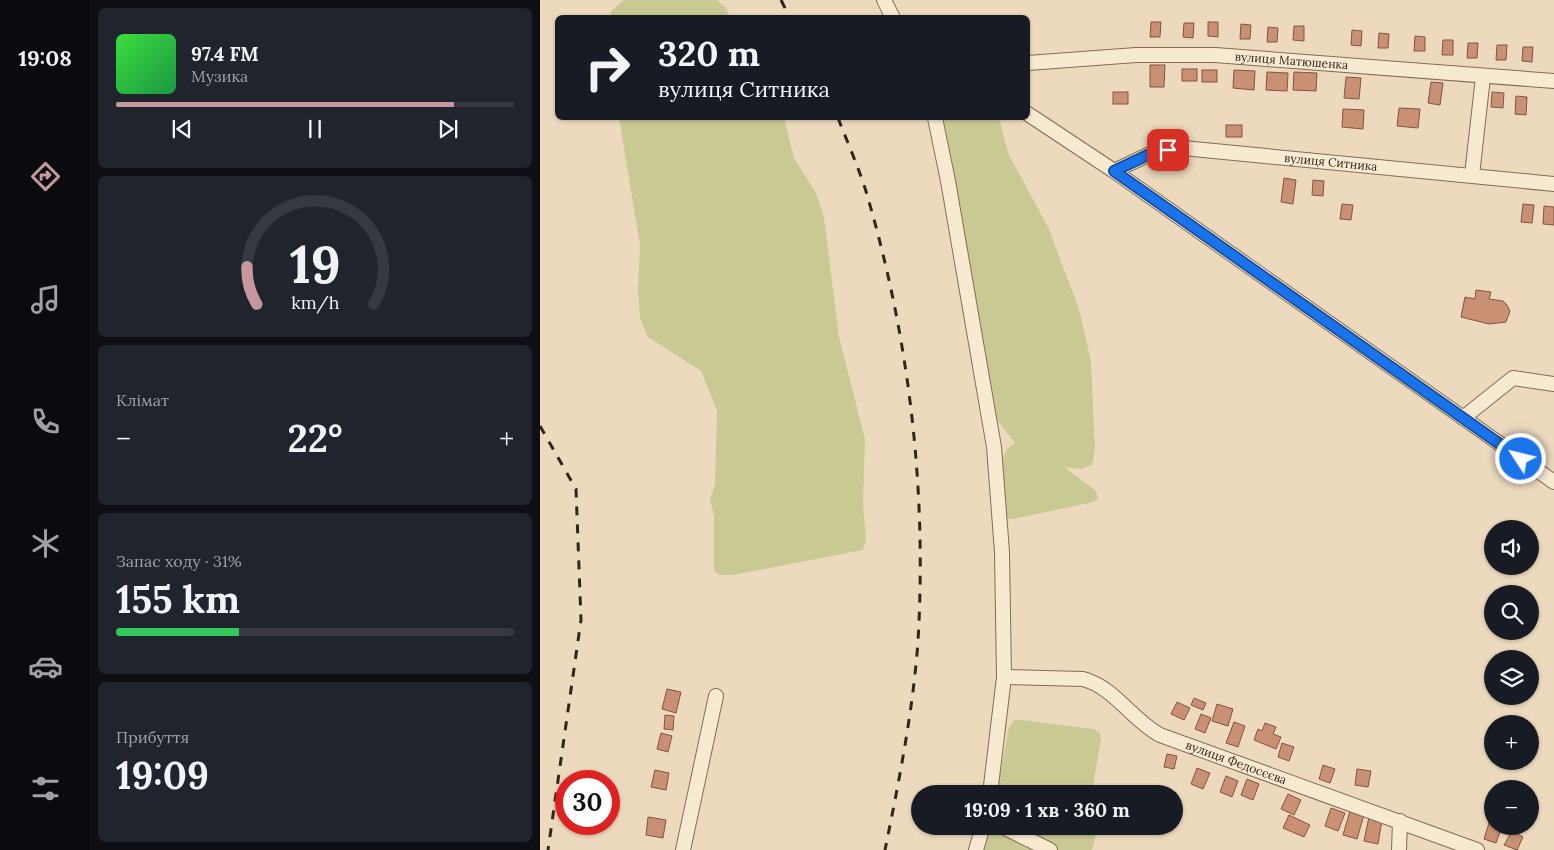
<!DOCTYPE html>
<html lang="uk">
<head>
<meta charset="utf-8">
<style>
	body { margin:0; font-family:Lora,serif; background:#20242c; color:#f1f3f6; height:100vh; display:flex; flex-direction:column; font-size:19px; white-space:nowrap }
	* { box-sizing:border-box; margin:0 }
	p { font-size:16px; color:#9ea1a6 }
	.icon { flex:none; width:28px; height:28px; fill:none; stroke:currentColor; stroke-width:2; stroke-linecap:round; stroke-linejoin:round }
	.map { position:relative; flex:1; overflow:hidden }
	.panel { display:flex; flex-direction:column; gap:8px; padding:8px; background:#0d0f14; width:450px }
	.panel>* { flex:none }
	.hud { position:absolute; left:15px; top:15px; width:475px; height:105px; border-radius:8px; box-shadow:0 1px 4px #0004; background:#171b24; color:#f1f3f6; overflow:hidden }
	.controls { position:absolute; left:944px; top:520px; display:grid; gap:10px }
	.controls a { display:grid; place-items:center; width:55px; height:55px; border-radius:50%; background:#171b24; box-shadow:0 1px 4px #0004; font-size:25px }
	.speed { position:absolute; left:15px; top:770px; display:flex; gap:10px; font-size:25px; font-weight:700; text-align:center }
	.speed>* { display:grid; place-content:center; width:65px; height:65px; border-radius:50%; background:#171b24; box-shadow:0 1px 4px #0004; line-height:1 }
	.speed .limit { border:8px solid #d22; background:#fff; color:#111 }
	.pin { position:absolute; display:grid; place-items:center; width:42px; height:42px; color:#fff; margin:-21px; border-radius:10px; box-shadow:0 2px 8px #0006 }
	.me { position:absolute; width:55px; margin:-28px; rotate:305deg; stroke-linejoin:round; filter:drop-shadow(0 0 4px #0008) }
	.turn { display:flex; align-items:center; gap:18px; height:105px; padding:0 20px; font-size:22px }
	.turn .icon { width:65px; height:65px; stroke-width:2.5 }
	.turn b { display:block; font-size:35px; line-height:42px }
	.big { font-size:38px; font-weight:700; line-height:1.1 }
	.panel .card { flex:1; display:flex; flex-direction:column; justify-content:center; gap:8px; min-width:0; padding:0 18px; border-radius:8px; background:#20242c }
	.panel .dial { align-items:center; gap:0 }
	.dial svg { height:130px; overflow:visible; fill:none; stroke:#363941; stroke-width:7; stroke-linecap:round; text-anchor:middle }
	.dial text { fill:#f1f3f6; stroke:none }
	.song { display:flex; align-items:center; gap:15px }
	.cover { width:60px; height:60px; border-radius:8px; background:linear-gradient(135deg,hsl(120 70% 55%),hsl(140 70% 35%)) }
	.played { height:5px; border-radius:2px; background:linear-gradient(90deg,#c6989e 85%,#363941 85%) }
	.keys { display:flex; justify-content:space-around; direction:ltr }
	.heat { display:flex; justify-content:space-between; align-items:center; font-size:28px; direction:ltr }
	.charge { height:8px; border-radius:4px; background:linear-gradient(90deg,#34c759 31%,#363941 0) }
	.trip { position:absolute; left:371px; top:785px; width:272px; height:50px; border-radius:25px; background:#171b24; box-shadow:0 1px 4px #0004; font-weight:700; line-height:50px; text-align:center }
	main { display:flex; flex:1; min-height:0 }
	.dock { display:flex; flex-direction:column; width:90px; justify-content:space-around; align-items:center; background:#090b0e; color:#9ea1a6 }
	.dock .icon { width:35px; height:35px }
	.dock .selected { color:#c6989e }
	.dock b { font-size:22px; color:#f1f3f6 }
	.map>svg:first-child { display:block }
</style>
</head>
<body>
<main>
<nav class="dock">
<b>19:08</b>
<svg class="icon selected" aria-label="directions" viewBox="0 0 24 24"><path d="M12 3l9 9-9 9-9-9zM9 14v-3h6M13 9l2 2-2 2"/></svg>
<svg class="icon" aria-label="music" viewBox="0 0 24 24"><path d="M9 18V5l10-2v13"/><circle cx="6" cy="18" r="3"/><circle cx="16" cy="16" r="3"/></svg>
<svg class="icon" aria-label="phone" viewBox="0 0 24 24"><path d="M5 4h4l2 5-3 2q2 4 5 5l2-3 5 2v4C11 20 4 13 5 4z"/></svg>
<svg class="icon" aria-label="climate" viewBox="0 0 24 24"><path d="M12 3v18M4 7l16 10M4 17L20 7"/></svg>
<svg class="icon" aria-label="car" viewBox="0 0 24 24"><path d="M5 17H2v-5l4-1 3-4h7l3 4 3 1v5h-3M9 17h6M6 11h13"/><circle cx="7" cy="17" r="2"/><circle cx="17" cy="17" r="2"/></svg>
<svg class="icon" aria-label="filters" viewBox="0 0 24 24"><path d="M4 7h16M4 17h16"/><circle cx="9" cy="7" r="2"/><circle cx="15" cy="17" r="2"/></svg>
</nav>
<section class="panel">
<div class="card">
<div class="song"><i class="cover"></i><div><b>97.4 FM</b><p>Музика</p></div></div>
<div class="played"></div>
<div class="keys"><svg class="icon" aria-label="previous" viewBox="0 0 24 24"><path d="M18 5L8 12l10 7zM5 5v14"/></svg><svg class="icon" aria-label="pause" viewBox="0 0 24 24"><path d="M8 5v14M16 5v14"/></svg><svg class="icon" aria-label="next" viewBox="0 0 24 24"><path d="M6 5l10 7-10 7zM19 5v14"/></svg></div>
</div>
<div class="card dial"><svg viewBox="0 0 100 80">
<path d="M14 69A42 42 0 1 1 86 69"/>
<path d="M14 69A42 42 0 0 1 8 46" stroke="#c6989e"/>
<text x="50" y="56" font-size="32" font-weight="700">19</text>
<text x="50" y="72" font-size="11">km/h</text>
</svg></div>
<div class="card"><p>Клімат</p>
<div class="heat"><a>−</a><b class="big">22°</b><a>+</a></div>
</div>
<div class="card"><p>Запас ходу · 31%</p><b class="big">155 km</b><div class="charge"></div></div>
<div class="card"><p>Прибуття</p><b class="big">19:09</b></div>
</section>
<div class="map">
<svg width="1014" height="850" viewBox="0 0 1014 850">
	<rect width="100%" height="100%" fill="#eddabe"/>
	<g fill="#c9ca93">
		<polygon points="84,0 177,0 186,8 190,17 69,17 72,10"/>
		<polygon points="79,118 244,118 254,158 276,193 284,217 299,337 325,439 323,503 326,540 323,550 193,575 180,575 174,571 174,516 170,500 175,484 177,411 161,371 108,337 100,318 98,290 100,245"/>
		<polygon points="401,118 459,118 468,153 508,227 539,309 551,361 555,450 552,465 541,469 524,467 556,491 558,499 553,502 474,519 466,518 462,459 467,449 475,443 457,420 453,403 428,252"/>
		<polygon points="475,719 554,729 560,733 561,739 553,785 561,794 456,794 469,727"/>
		<polygon points="470,826 558,826 552,850 517,850"/>
		<polygon points="448,827 500,850 441,850"/>
	</g>
	<g fill="#ca9074" stroke="#83533d">
		<polygon points="611,22 621,22 620,37 610,37"/>
		<polygon points="668,22 678,22 678,37 668,36"/>
		<polygon points="644,23 654,23 653,38 643,37"/>
		<polygon points="701,24 711,25 710,39 700,39"/>
		<polygon points="754,26 764,26 764,41 753,40"/>
		<polygon points="728,27 738,28 737,42 727,42"/>
		<polygon points="812,30 822,31 821,46 811,45"/>
		<polygon points="839,33 849,34 848,48 838,48"/>
		<polygon points="875,36 885,37 885,51 874,51"/>
		<polygon points="903,40 913,40 913,55 902,55"/>
		<polygon points="928,43 938,43 937,58 927,58"/>
		<polygon points="957,45 967,45 966,60 956,60"/>
		<polygon points="983,47 993,47 992,62 982,61"/>
		<polygon points="610,65 625,65 624,87 610,87"/>
		<rect x="642" y="69" width="15" height="12"/>
		<rect x="662" y="70" width="15" height="12"/>
		<polygon points="694,70 715,71 714,90 693,88"/>
		<polygon points="727,72 748,73 747,91 726,90"/>
		<polygon points="754,72 777,73 776,91 753,90"/>
		<polygon points="806,77 821,78 819,99 804,98"/>
		<polygon points="891,82 903,83 900,105 888,103"/>
		<rect x="573" y="92" width="15" height="12"/>
		<polygon points="952,92 964,93 963,108 951,107"/>
		<polygon points="976,96 987,97 986,115 975,114"/>
		<polygon points="859,108 880,109 878,128 857,126"/>
		<polygon points="803,109 824,110 823,129 802,127"/>
		<rect x="686" y="125" width="16" height="12"/>
		<polygon points="744,178 756,180 753,204 741,202"/>
		<polygon points="773,180 784,181 783,196 772,195"/>
		<polygon points="802,204 813,205 811,220 800,219"/>
		<polygon points="983,204 994,205 992,223 981,222"/>
		<polygon points="1004,206 1014,207 1014,225 1003,224"/>
		<polygon points="936,290 951,292 949,299 963,301 967,305 970,311 966,322 949,324 921,317 925,297 935,299"/>
		<polygon points="127,689 141,692 136,713 122,709"/>
		<polygon points="654,698 666,703 663,710 651,705"/>
		<polygon points="637,702 650,708 644,720 631,714"/>
		<polygon points="677,704 693,709 688,726 672,721"/>
		<polygon points="661,714 671,718 665,733 655,729"/>
		<polygon points="125,715 134,716 133,730 124,729"/>
		<polygon points="694,722 705,726 698,747 686,743"/>
		<polygon points="725,723 736,727 733,734 741,737 736,749 714,740 718,729 722,731"/>
		<polygon points="121,733 132,736 128,752 117,749"/>
		<polygon points="742,743 754,747 749,761 738,757"/>
		<polygon points="627,754 637,756 634,769 624,767"/>
		<polygon points="783,765 795,769 790,783 779,779"/>
		<polygon points="657,768 670,773 663,789 651,784"/>
		<polygon points="817,769 831,771 828,787 815,785"/>
		<polygon points="115,770 129,773 126,790 111,787"/>
		<polygon points="686,776 698,781 692,797 680,792"/>
		<polygon points="707,779 719,784 713,800 701,795"/>
		<polygon points="748,794 761,800 754,815 741,809"/>
		<polygon points="791,808 805,813 798,831 785,826"/>
		<polygon points="810,811 824,815 817,839 803,835"/>
		<polygon points="749,815 770,825 764,837 743,828"/>
		<polygon points="108,817 126,820 123,838 106,835"/>
		<polygon points="829,817 842,820 838,844 824,841"/>
		<polygon points="950,820 952,820 952,826 962,826 956,843 944,839"/>
		<polygon points="972,831 983,837 977,850 964,845"/>
	</g>
	<g fill="none" stroke-linecap="round" stroke-linejoin="round">
		<defs>
			<g id="minor">
				<polyline points="344,0 353,18"/>
				<path id="s1" d="M 488,63 L 596,55 L 675,55 L 1014,81"/>
				<polyline points="488,114 574,171 1014,482"/>
				<polyline points="395,118 408,181 454,447 462,552 464,677 450,794"/>
				<path id="s2" d="M 574,171 L 614,152 L 643,148 L 1014,184"/>
				<polyline points="932,175 943,77"/>
				<polyline points="923,418 973,378 1014,384"/>
				<path id="s3" d="M 464,677 L 543,679 C 574,687 592,720 620,735 L 937,850"/>
				<polyline points="461,826 510,850"/>
				<polyline points="143,850 176,696"/>
				<polyline points="436,850 443,826"/>
				<polyline points="859,850 860,821"/>
			</g>
		</defs>
		<use href="#minor" stroke="#846b57" stroke-width="16"/>
		<use href="#minor" stroke="#f8e9d1" stroke-width="14"/>
		<g stroke="#34251c" stroke-width="3" stroke-dasharray="9 9" stroke-linecap="butt">
			<polyline points="241,0 250,18"/>
			<path d="M 298,118 C 307,141 317,164 325,188 C 369,335 387,488 378,641 C 373,711 359,781 345,850"/>
			<polyline points="0,426 36,489 41,620 8,850"/>
		</g>
	</g>
	<g fill="none" stroke-linecap="round" stroke-linejoin="round">
		<defs>
			<polyline id="route" points="628,150 614,152 574,171 981,459"/>
		</defs>
		<use href="#route" stroke="#114b97" stroke-width="12"/>
		<use href="#route" stroke="#1a73e8" stroke-width="9"/>
	</g>
	<g text-anchor="middle" stroke-width="5" stroke-linejoin="round" paint-order="stroke">
		<g font-size="12" fill="#34251c" stroke="#f4e5cd">
			<text dy="4" stroke="none"><textPath href="#s1" startOffset="264">вулиця Матюшенка</textPath></text>
			<text dy="4" stroke="none"><textPath href="#s2" startOffset="222">вулиця Ситника</textPath></text>
			<text dy="4" stroke="none"><textPath href="#s3" startOffset="256">вулиця Федосєєва</textPath></text>
		</g>
	</g>
</svg>
<div class="controls">
<a><svg class="icon" aria-label="sound" viewBox="0 0 24 24"><path d="M4 9h4l5-4v14l-5-4H4zM17 9q2 3 0 6"/></svg></a>
<a><svg class="icon" aria-label="search" viewBox="0 0 24 24"><circle cx="10" cy="10" r="6"/><path d="M15 15l6 6"/></svg></a>
<a><svg class="icon" aria-label="layers" viewBox="0 0 24 24"><path d="M12 4l9 5-9 5-9-5zM3 14l9 5 9-5"/></svg></a>
<a>+</a>
<a>−</a>
</div>
<div class="speed"><div class="limit">30</div></div>
<div class="pin" style="left:628px;top:150px;background:#d93025"><svg class="icon" aria-label="arrive" viewBox="0 0 24 24"><path d="M6 21V4h12l-3 4 3 4H6"/></svg></div>
<svg class="me" style="left:981px;top:459px" viewBox="-20 -20 40 40"><circle r="17" fill="#1a73e8" stroke="#fff" stroke-width="3"/><path d="M0-11L8 9 0 5-8 9z" fill="#fff"/></svg>
<div class="trip">19:09 · 1 хв · 360 m</div>
<div class="hud">
<div class="turn"><svg class="icon" aria-label="right" viewBox="0 0 24 24"><path d="M7 20v-9h11M14 6l5 5-5 5"/></svg><div><b>320 m</b>вулиця Ситника</div></div>
</div>
</div>
</main>
</body>
</html>
